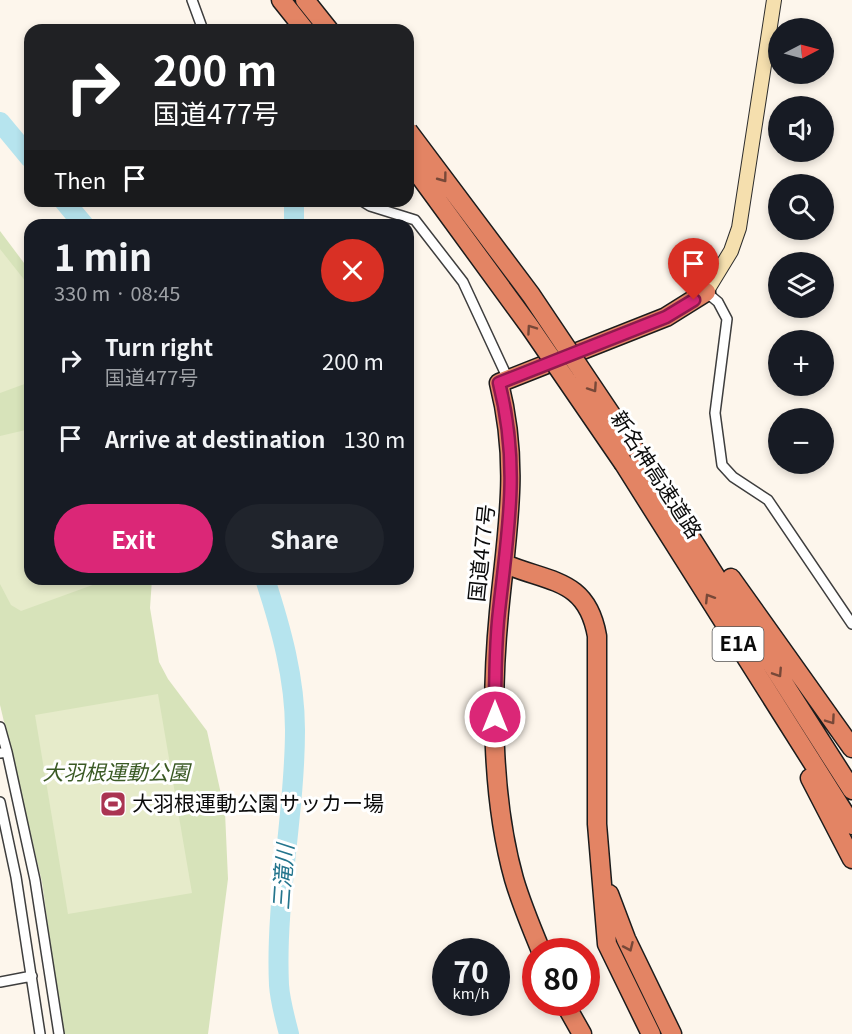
<!DOCTYPE html>
<meta charset="utf-8">
<style>
body{margin:0;font-family:Georgia,"Noto Sans JP",serif;background:#20242c;color:#f1f3f6;height:100vh;display:flex;flex-direction:column;font-size:22px;white-space:nowrap}
*{box-sizing:border-box;margin:0}
p{font-size:20px;color:#9ea1a6}
.icon{flex:none;width:33px;height:33px;fill:none;stroke:currentColor;stroke-width:2;stroke-linecap:round;stroke-linejoin:round}
.map{position:relative;flex:1;overflow:hidden}
.details{position:absolute;left:24px;top:219px;width:390px;height:366px;display:flex;flex-direction:column;background:#171b24;border-radius:18px;box-shadow:0 3px 9px #0003}
.details>*{flex:none}
.banner{position:absolute;left:24px;top:24px;width:390px;height:183px;border-radius:18px;box-shadow:0 3px 9px #0003;background:#202124;color:#fff;overflow:hidden}
.needle{width:39px;rotate:84deg}
.buttons{position:absolute;left:768px;top:18px;display:grid;gap:12px}
.buttons a{display:grid;place-items:center;width:66px;height:66px;border-radius:50%;background:#171b24;box-shadow:0 3px 9px #0003;font-size:30px}
.speed{position:absolute;left:432px;top:938px;display:flex;gap:12px;font-size:30px;font-weight:700;text-align:center}
.speed>*{display:grid;place-content:center;width:78px;height:78px;border-radius:50%;background:#171b24;box-shadow:0 3px 9px #0003;line-height:1}
.speed small{font-size:15px;font-weight:400}
.speed .limit{border:9px solid #d22;background:#fff;color:#111}
.pin{position:absolute;display:grid;place-items:center;width:51px;height:51px;color:#fff;margin:-62px -26px;border-radius:50% 50% 50% 0;rotate:-45deg;box-shadow:0 0 6px #0007}
.pin .icon{rotate:45deg}
.me{position:absolute;width:66px;margin:-33px;rotate:0deg;stroke-linejoin:round;filter:drop-shadow(0 0 4px #0008)}
.turn{display:flex;align-items:center;gap:21px;height:126px;padding:0 30px;font-size:27px}
.turn .icon{width:78px;height:78px;stroke-width:2.5}
.turn b{display:block;font-size:42px;line-height:51px}
.then{display:flex;align-items:center;height:57px;padding:0 30px;background:#0003;gap:12px;font-size:22px}
.round{display:grid;place-items:center;flex:none;width:63px;height:63px;border-radius:32px;background:#20242c}
.head{display:flex;align-items:center;justify-content:space-between;height:102px;padding:0 30px}
h1{font-size:36px;font-weight:700;line-height:45px}
.cta{display:flex;gap:12px;margin-top:auto;padding:12px 30px}
.cta a{flex:1;height:69px;border-radius:36px;background:#db2777;color:#fff;font-size:24px;font-weight:700;line-height:69px;text-align:center}
.cta a+a{background:#20242c;color:#f1f3f6}
ul{padding:0;list-style:none}
li{display:flex;align-items:center;gap:18px;height:78px;padding:0 30px}
li div{flex:1}
li b{display:block;font-size:22px}
li em{font-style:normal}
.map>svg:first-child{display:block}
.green{fill:#d7e3ba}
.pitch{fill:#e6ebca}
.lines{fill:none;stroke-linecap:round;stroke-linejoin:round}
.river{stroke:#b6e4ee;stroke-width:20}
.street-casing{stroke:#3e3e3e;stroke-width:12}
.secondary-casing{stroke:#2d2d2d;stroke-width:16}
.highway-casing{stroke:#1c1c1c;stroke-width:21}
.street{stroke:#fff;stroke-width:9}
.secondary{stroke:#f5dfae;stroke-width:14}
.highway{stroke:#e38464;stroke-width:18}
.highway-bridge-casing{stroke:#1c1c1c;stroke-width:21;stroke-linecap:butt}
.highway-bridge{stroke:#e38464;stroke-width:18}
.oneway{stroke:#774838}
.route-casing{stroke:#8e194d;stroke-width:15}
.route{stroke:#db2777;stroke-width:10}
.labels{text-anchor:middle;stroke-width:6;stroke-linejoin:round;paint-order:stroke}
.shield{fill:#fff;stroke:#545454;stroke-width:1.5}
.shield-label{font-size:20px;font-weight:bold;fill:#0b0b0b}
.street-label{font-size:21px;fill:#0b0b0b;stroke:#fff}
.park-label{font-size:21px;font-style:italic;fill:#3a5a24;stroke:#fff}
.poi-label{font-size:21px;fill:#0b0b0b;stroke:#fff;text-anchor:start}
.water-label{font-size:22px;font-style:italic;fill:#24758d;stroke:#fff}
</style>
<div class="map">
<svg width="852" height="1034" viewBox="0 0 852 1034">
<rect width="100%" height="100%" fill="#fdf6ec"/>
<!-- green -->
<path class="green" d="M 0,231 L 30,271 L 30,579 L 152,579 L 150,608 L 159,662 L 168,679 L 207,731 L 225,812 L 228,879 L 208,1034 L 63,1034 L 42,882 L 0,705 Z"/>
<!-- pitch -->
<path class="pitch" d="M 0,249 L 30,287 L 30,382 L 0,393 Z
M 30,429 L 30,579 L 109,579 L 21,611 L 11,605 L 0,584 L 0,436 Z
M 158,694 L 192,893 L 68,914 L 35,715 Z"/>
<g class="lines">
<!-- river -->
<path class="river" d="M 0,122 L 30,158
M 64,201 L 84,225
M 294,225 L 294,201
M 265,579 C 281,628 295,678 295,730 C 295,815 275,900 279,985 C 280,1001 285,1018 289,1034"/>
<defs>
<path id="street" d="M 192,0 L 203,30
M 362,201 L 370,206 L 415,220 L 463,282 L 508,379
M 706,292 L 718,302 L 727,319 L 715,413 L 722,465 L 733,477 L 768,500 L 852,624
M 0,727 L 7,752
M 0,753 L 7,752 L 35,880 L 59,1034
M 0,802 L 16,877 L 40,1034
M 0,982 L 32,976"/>
<path id="secondary" d="M 706,292 L 731,251 L 739,228 L 774,0"/>
<path id="highway" d="M 281,0 L 305,30
M 305,0 L 329,30
M 633,447 L 852,790
M 624,464 L 852,825
M 505,564 C 551,583 587,579 597,636 L 597,824 L 607,944 L 651,1034
M 731,578 L 852,748
M 810,778 L 852,859
M 609,894 L 626,939 L 672,1034
M 541,951 C 531,927 521,903 514,879 C 491,797 491,696 499,612 C 507,529 520,466 499,383 L 666,317 L 706,292
M 564,1002 L 582,1034"/>
</defs>
<!-- street casing -->
<use href="#street" class="street-casing"/>
<!-- secondary casing -->
<use href="#secondary" class="secondary-casing"/>
<!-- highway casing -->
<use href="#highway" class="highway-casing"/>
<!-- street -->
<use href="#street" class="street"/>
<!-- secondary -->
<use href="#secondary" class="secondary"/>
<!-- highway -->
<use href="#highway" class="highway"/>
<defs>
<path id="highway-bridge" d="M 408,131 L 531,295 L 633,447
M 408,160 L 530,327 L 624,464"/>
</defs>
<!-- highway-bridge casing -->
<use href="#highway-bridge" class="highway-bridge-casing"/>
<!-- highway-bridge -->
<use href="#highway-bridge" class="highway-bridge"/>
</g>
<!-- one-way arrows -->
<defs><path id="oneway-chevron" d="M-2-3.5L2.5 0L-2 3.5" fill="none" stroke-width="1.6" stroke-linecap="round" stroke-linejoin="round" transform="scale(1.5)"/></defs>
<g class="oneway">
<use href="#oneway-chevron" transform="translate(443 178) rotate(53)"/>
<use href="#oneway-chevron" transform="translate(531 329) rotate(-125)"/>
<use href="#oneway-chevron" transform="translate(593 388) rotate(56)"/>
<use href="#oneway-chevron" transform="translate(709 598) rotate(-122)"/>
<use href="#oneway-chevron" transform="translate(778 673) rotate(57)"/>
<use href="#oneway-chevron" transform="translate(831 720) rotate(55)"/>
<use href="#oneway-chevron" transform="translate(629 947) rotate(66)"/>
</g>
<g class="lines">
<defs>
<path id="route" d="M 495,717 C 495,682 495,646 499,611 C 508,529 520,465 499,383 L 666,317 L 694,300"/>
</defs>
<!-- route casing -->
<use href="#route" class="route-casing"/>
<!-- route -->
<use href="#route" class="route"/>
</g>
<!-- icons -->
<defs>
<symbol id="stadium-square" viewBox="-11 -11 22 22"><rect x="-9" y="-9" width="18" height="18" rx="4" fill="#aa3452" stroke="#fff"/><path d="M0-5a6.5 5 0 1 0 0 10a6.5 5 0 1 0 0-10ZM-3.5-1.8h7v3.6h-7Z" fill="#fff"/></symbol>
</defs>
<g fill-rule="evenodd">
<use href="#stadium-square" x="98" y="789" width="30" height="30"/>
</g>
<g class="labels">
<!-- shield labels -->
<rect class="shield" x="712.5" y="627" width="51" height="34" rx="4.5"/>
<g class="shield-label">
<text x="738" y="651">E1A</text>
</g>
<!-- street labels -->
<g class="street-label">
<text transform="translate(656 475) rotate(57)" y="7">新名神高速道路</text>
<text transform="translate(482 553) rotate(-84)" y="7">国道477号</text>
</g>
<!-- park labels -->
<g class="park-label">
<text x="116" y="780">大羽根運動公園</text>
</g>
<!-- poi labels -->
<g class="poi-label">
<text x="132" y="811">大羽根運動公園サッカー場</text>
</g>
<!-- water labels -->
<g class="water-label">
<text transform="translate(283 877) rotate(-86)" y="8">三滝川</text>
</g>
</g>
</svg>
<div class="buttons">
<a><svg class="needle" viewBox="-14 -14 28 28"><path d="M0-13l5 13h-10z" fill="#e53935"/><path d="M0 13l5-13h-10z" fill="#9ea1a6"/></svg></a>
<a><svg class="icon" aria-label="sound" viewBox="0 0 24 24"><path d="M4 9h4l5-4v14l-5-4H4zM17 9q2 3 0 6"/></svg></a>
<a><svg class="icon" aria-label="search" viewBox="0 0 24 24"><circle cx="10" cy="10" r="6"/><path d="M15 15l6 6"/></svg></a>
<a><svg class="icon" aria-label="layers" viewBox="0 0 24 24"><path d="M12 4l9 5-9 5-9-5zM3 14l9 5 9-5"/></svg></a>
<a>+</a>
<a>−</a>
</div>
<div class="speed"><div>70<small>km/h</small></div><div class="limit">80</div></div>
<div class="pin" style="left:694px;top:300px;background:#d93025"><svg class="icon" aria-label="arrive" viewBox="0 0 24 24"><path d="M6 21V4h12l-3 4 3 4H6"/></svg></div>
<svg class="me" style="left:495px;top:717px" viewBox="-20 -20 40 40"><circle r="17" fill="#db2777" stroke="#fff" stroke-width="3"/><path d="M0-11L8 9 0 5-8 9z" fill="#fff"/></svg>
<div class="banner">
<div class="turn"><svg class="icon" aria-label="right" viewBox="0 0 24 24"><path d="M7 20v-9h11M14 6l5 5-5 5"/></svg><div><b>200 m</b>国道477号</div></div>
<div class="then">Then<svg class="icon" aria-label="arrive" viewBox="0 0 24 24"><path d="M6 21V4h12l-3 4 3 4H6"/></svg></div>
</div>
<section class="details">
<div class="head"><div><h1>1 min</h1><p>330 m · 08:45</p></div><a class="round" style="background:#d93025;color:#fff"><svg class="icon" aria-label="close" viewBox="0 0 24 24"><path d="M6 6l12 12M18 6L6 18"/></svg></a></div>
<ul>
<li><svg class="icon" aria-label="right" viewBox="0 0 24 24"><path d="M7 20v-9h11M14 6l5 5-5 5"/></svg><div><b>Turn right</b><p>国道477号</p></div><em>200 m</em></li>
<li><svg class="icon" aria-label="arrive" viewBox="0 0 24 24"><path d="M6 21V4h12l-3 4 3 4H6"/></svg><div><b>Arrive at destination</b></div><em>130 m</em></li>
</ul>
<div class="cta"><a>Exit</a><a>Share</a></div>
</section>
</div>
